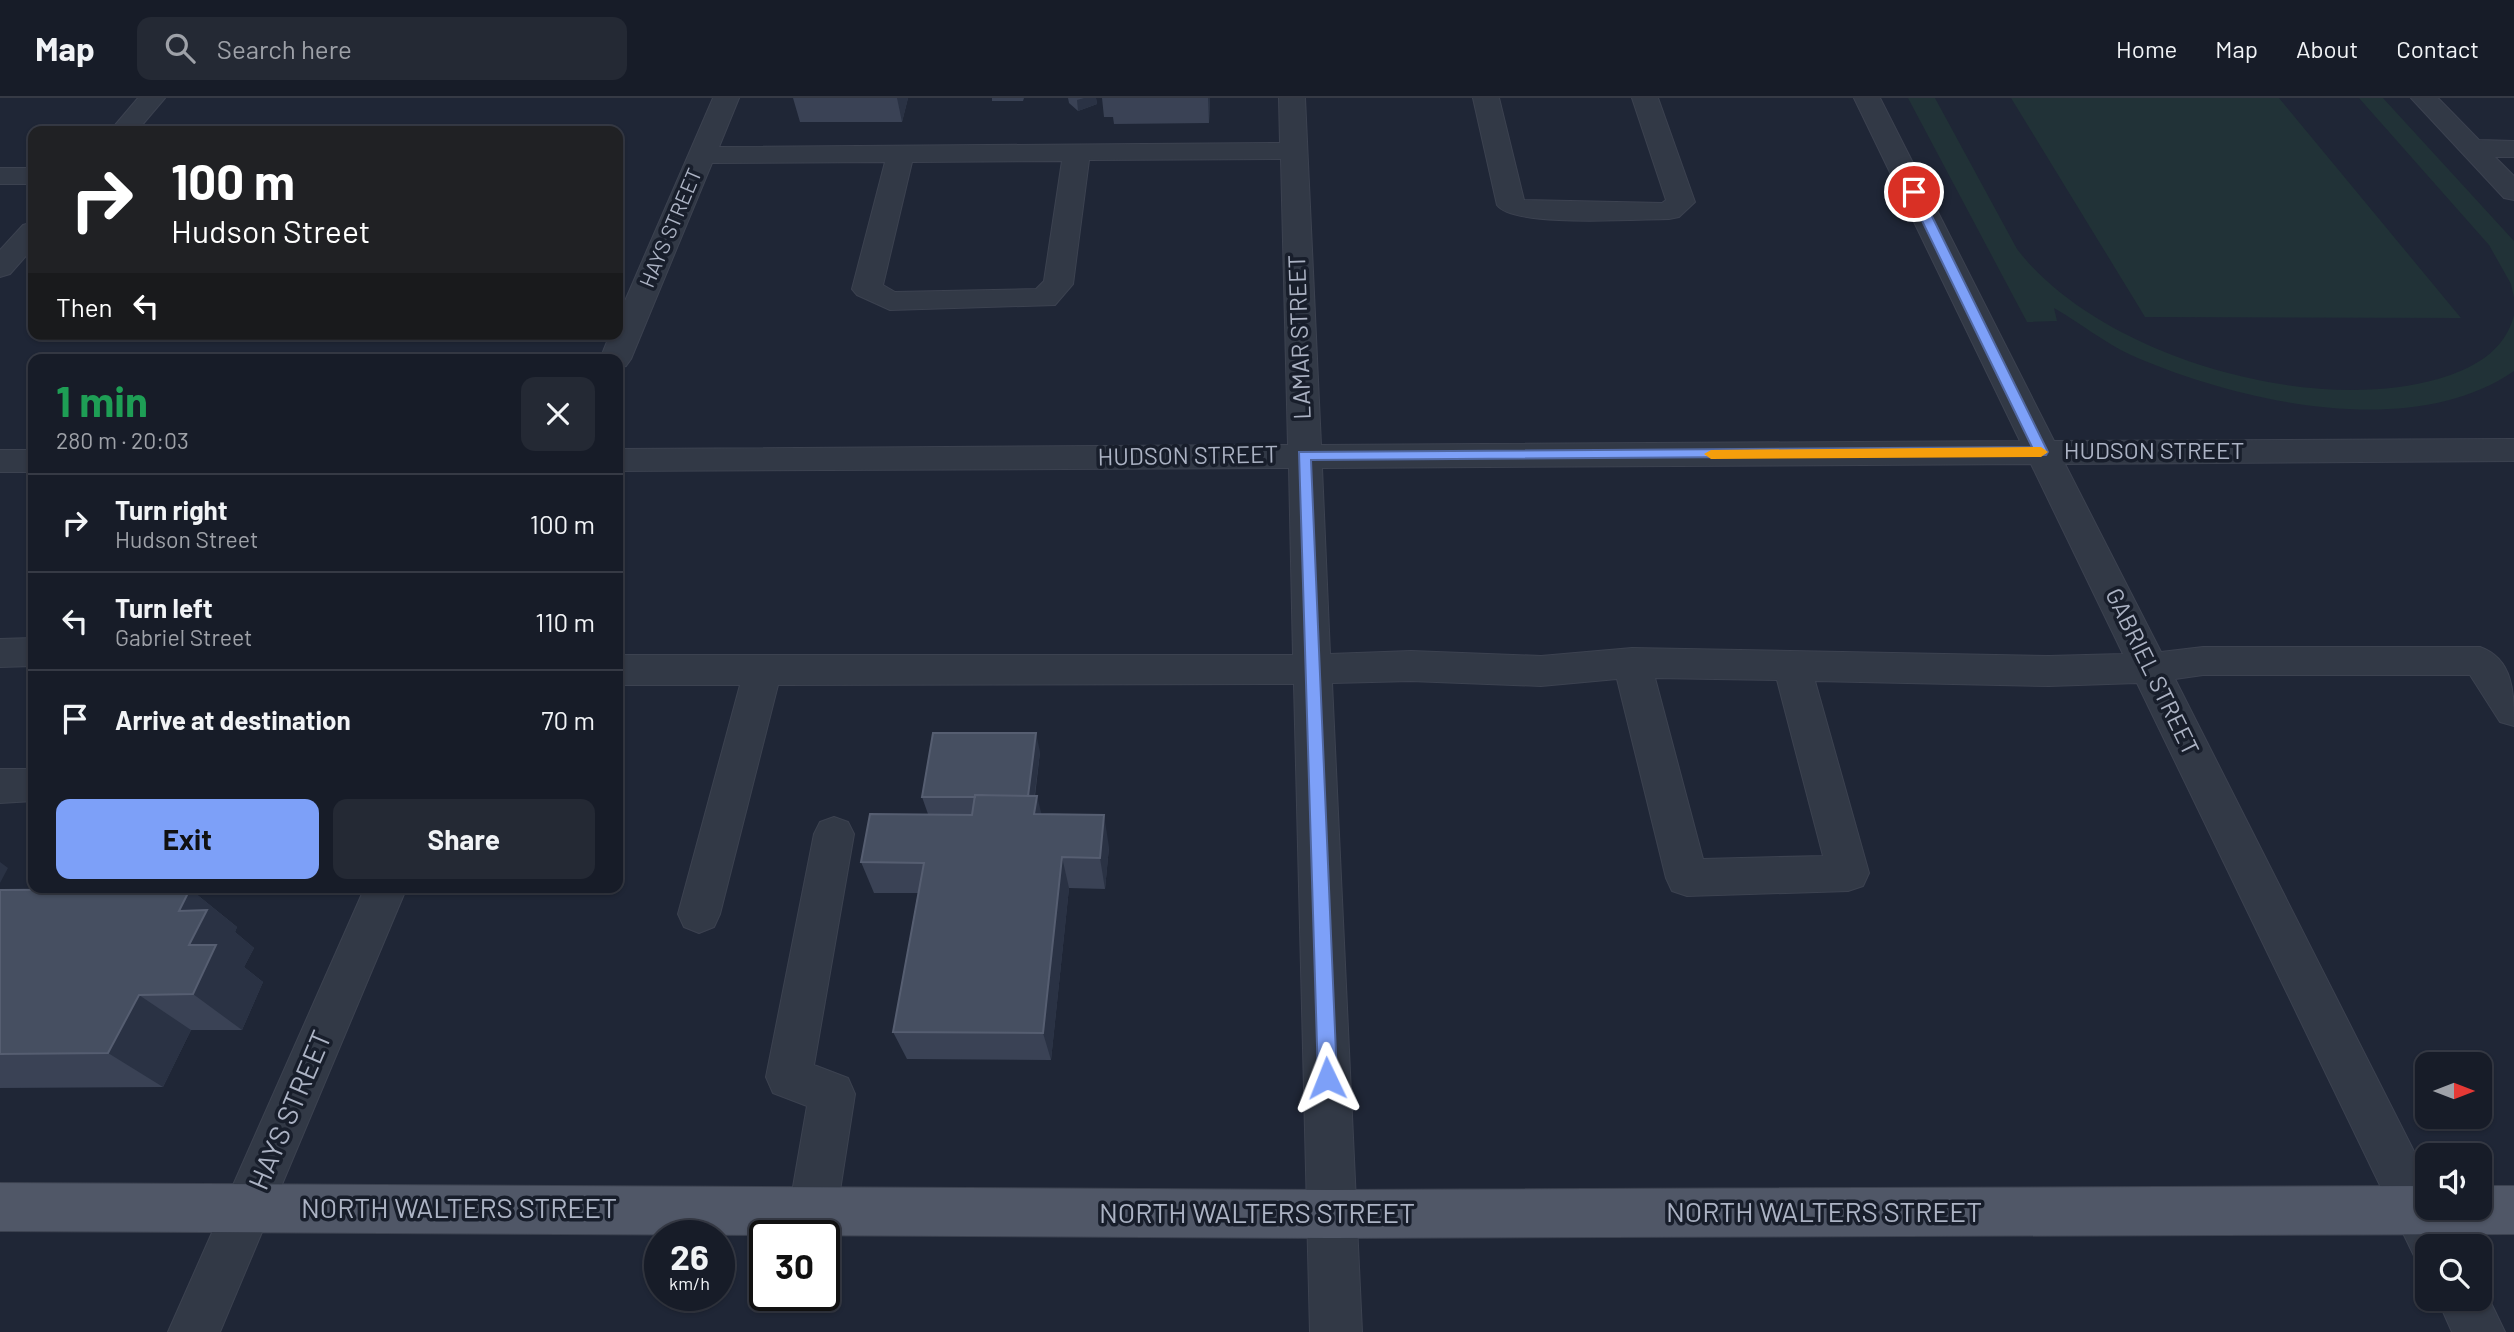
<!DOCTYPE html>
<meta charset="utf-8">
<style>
body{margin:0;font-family:Barlow,sans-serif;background:#242934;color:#f1f3f6;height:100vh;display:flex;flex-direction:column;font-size:26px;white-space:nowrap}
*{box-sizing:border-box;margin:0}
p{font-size:23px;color:#9ea1a8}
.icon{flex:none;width:38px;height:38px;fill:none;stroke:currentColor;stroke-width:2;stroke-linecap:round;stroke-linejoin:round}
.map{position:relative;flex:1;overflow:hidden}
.details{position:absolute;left:28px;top:256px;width:595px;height:539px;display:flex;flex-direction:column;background:#171c28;border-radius:14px;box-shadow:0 2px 5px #0004,0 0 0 2px #363a45}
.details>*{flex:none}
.banner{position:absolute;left:28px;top:28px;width:595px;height:214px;border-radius:14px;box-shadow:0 2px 5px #0004,0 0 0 2px #363a45;background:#202124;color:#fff;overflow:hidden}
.needle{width:46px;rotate:90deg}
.fabs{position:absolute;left:2415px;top:954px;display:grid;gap:14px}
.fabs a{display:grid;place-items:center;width:77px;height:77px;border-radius:14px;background:#171c28;box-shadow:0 2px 5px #0004,0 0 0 2px #363a45;font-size:35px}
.speed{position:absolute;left:644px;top:1122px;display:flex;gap:14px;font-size:35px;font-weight:700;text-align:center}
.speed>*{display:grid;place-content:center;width:91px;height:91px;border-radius:50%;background:#171c28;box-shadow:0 2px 5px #0004,0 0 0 2px #363a45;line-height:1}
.speed small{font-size:18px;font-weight:400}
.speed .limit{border:4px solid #111;border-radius:10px;background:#fff;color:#111}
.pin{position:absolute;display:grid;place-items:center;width:60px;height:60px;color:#fff;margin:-30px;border:4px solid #fff;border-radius:50%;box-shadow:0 2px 7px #0007}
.me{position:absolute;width:77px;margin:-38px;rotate:358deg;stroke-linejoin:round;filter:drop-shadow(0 0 5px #0008)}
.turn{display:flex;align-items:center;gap:24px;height:147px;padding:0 28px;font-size:32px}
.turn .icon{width:91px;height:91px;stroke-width:2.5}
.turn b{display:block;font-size:49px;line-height:60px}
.then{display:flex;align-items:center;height:66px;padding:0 28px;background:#0003;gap:14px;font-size:26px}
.round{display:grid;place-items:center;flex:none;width:74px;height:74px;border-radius:14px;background:#242934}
.summary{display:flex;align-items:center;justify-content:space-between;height:119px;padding:0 28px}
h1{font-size:42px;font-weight:700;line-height:52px;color:#1e9e55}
.action{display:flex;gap:14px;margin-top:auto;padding:14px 28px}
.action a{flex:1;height:80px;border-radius:14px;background:#7da0f8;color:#111;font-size:28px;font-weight:700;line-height:80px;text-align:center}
.action a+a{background:#242934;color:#f1f3f6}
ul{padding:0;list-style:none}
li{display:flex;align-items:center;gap:21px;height:98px;padding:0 28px;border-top:2px solid #363a45}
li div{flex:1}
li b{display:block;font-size:26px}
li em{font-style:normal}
header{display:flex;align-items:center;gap:42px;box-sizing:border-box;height:98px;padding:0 35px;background:#171c28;border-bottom:2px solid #363a45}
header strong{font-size:33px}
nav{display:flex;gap:38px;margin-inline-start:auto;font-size:24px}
.search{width:490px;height:63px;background:#242934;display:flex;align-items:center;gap:18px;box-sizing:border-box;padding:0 24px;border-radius:14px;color:#9ea1a8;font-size:26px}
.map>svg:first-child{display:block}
.green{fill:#213237}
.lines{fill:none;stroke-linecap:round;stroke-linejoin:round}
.minor-casing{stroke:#3c4250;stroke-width:2}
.major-casing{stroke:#3c4250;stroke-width:2}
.minor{fill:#323946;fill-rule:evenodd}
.major{fill:#505767;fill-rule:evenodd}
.wall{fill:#3a4255}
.shaded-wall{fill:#2a3244}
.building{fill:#464f61;stroke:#565e71;stroke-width:2}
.route{fill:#7da0f8;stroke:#5168a1;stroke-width:2}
.slow{fill:#f59e0b}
.labels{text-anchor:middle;stroke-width:7;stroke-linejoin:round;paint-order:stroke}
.far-street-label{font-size:21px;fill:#acb3c4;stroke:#181e2b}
.street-label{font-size:24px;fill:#acb3c4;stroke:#181e2b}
.near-street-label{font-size:28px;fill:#acb3c4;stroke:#181e2b}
</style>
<header>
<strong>Map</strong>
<div class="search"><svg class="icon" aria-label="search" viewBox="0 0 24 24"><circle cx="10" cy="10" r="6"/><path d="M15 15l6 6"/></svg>Search here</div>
<nav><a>Home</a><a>Map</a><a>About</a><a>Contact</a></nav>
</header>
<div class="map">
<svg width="2514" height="1234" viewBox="0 0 2514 1234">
<rect width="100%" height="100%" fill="#1f2636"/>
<!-- green -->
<path class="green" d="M 1908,0 L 1935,0 L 2017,151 C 2099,258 2310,318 2438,281 C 2472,271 2505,254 2514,217 L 2514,273 C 2411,344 2238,304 2131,257 C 2105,245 2080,225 2054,210 L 2057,223 L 2027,224 Z
M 2011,0 L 2279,0 L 2461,220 L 2145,219 Z
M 2359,0 L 2383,0 L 2514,143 L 2514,200 L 2511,186 L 2489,147 Z"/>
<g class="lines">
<defs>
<path id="minor" d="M 138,0 L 165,0 L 137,33 L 110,33 Z
M 713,0 L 739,0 L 719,49 L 1280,45 L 1279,0 L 1305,0 L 1321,347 L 2020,343 L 1854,0 L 1880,0 L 2054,343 L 2514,341 L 2514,363 L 2065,366 L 2161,554 L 2203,549 L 2480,549 C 2514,561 2514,596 2514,628 L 2500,624 L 2470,577 L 2203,577 L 2175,581 L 2427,1079 L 2427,1110 L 2443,1110 L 2461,1148 L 2427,1148 L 2427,1169 L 2418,1166 L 2137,585 L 2049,588 L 1815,583 L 1869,775 L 1863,788 L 1848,793 L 1687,798 L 1672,793 L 1666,780 L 1617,581 L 1541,588 L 1411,583 L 1332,585 L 1362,1234 L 1310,1234 L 1294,586 L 778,587 L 720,816 L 714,829 L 699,835 L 684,829 L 678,816 L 740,587 L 618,587 L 618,557 L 1293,557 L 1289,370 L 618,373 L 618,351 L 1288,347 L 1281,61 L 1089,62 L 1073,186 L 1055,207 L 890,212 L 857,197 L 852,191 L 885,64 L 712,65 L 631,261 L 626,268 L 618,270 L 618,261 L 600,261 L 610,236 L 618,236 L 618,219 ZM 1062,63 L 1044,183 L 1036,191 L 895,194 L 883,187 L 912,64 ZM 2031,366 L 2123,556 L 2049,558 L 1632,550 L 1541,558 L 1411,553 L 1330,556 L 1322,370 ZM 1655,580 L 1777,582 L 1823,758 L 1703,761 Z
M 1473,0 L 1499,0 L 1524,102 L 1662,105 L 1666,102 L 1632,0 L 1658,0 L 1695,104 L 1679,119 L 1669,121 C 1638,121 1513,130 1497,107 Z
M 2411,0 L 2438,0 L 2479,42 L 2514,43 L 2514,59 L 2495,59 L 2514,78 L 2514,102 L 2504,100 Z
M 0,70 L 33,70 L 33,86 L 0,86 Z
M 33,124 L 33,150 L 10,176 L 0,179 L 0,152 L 23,127 Z
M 0,352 L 33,352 L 33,374 L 0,374 Z
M 33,540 L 33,568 L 0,569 L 0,541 Z
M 0,671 L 33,671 L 33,703 L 0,705 Z
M 834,719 L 848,724 L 854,736 L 814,967 L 848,980 L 855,996 L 837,1112 L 830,1129 L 813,1136 L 796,1129 L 789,1112 L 807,1008 L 773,995 L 766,979 L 814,736 L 820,724 Z
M 365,789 L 407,789 L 220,1234 L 168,1234 Z
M 2480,1182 L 2505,1234 L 2452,1234 L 2437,1200 L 2480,1200 Z"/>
<path id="major" d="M 0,1085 L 1332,1092 L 2427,1088 L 2427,1110 L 2480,1110 L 2480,1088 L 2514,1088 L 2514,1136 L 1332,1140 L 0,1133 Z"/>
</defs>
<!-- minor casing -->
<use href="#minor" class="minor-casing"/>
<!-- major casing -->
<use href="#major" class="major-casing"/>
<!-- minor -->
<use href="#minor" class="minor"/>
<!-- major -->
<use href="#major" class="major"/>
</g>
<!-- wall -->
<path class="wall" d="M 793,0 L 908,0 L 902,24 L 800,24 Z
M 992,0 L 1024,0 L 1023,3 L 992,3 Z
M 1068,0 L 1096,0 L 1097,6 L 1078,13 L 1069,5 Z
M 1102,0 L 1210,0 L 1209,25 L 1114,26 L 1113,19 L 1104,19 Z
M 1040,654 L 1035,698 L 1041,716 L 1109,749 L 1105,791 L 1069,790 L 1051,962 L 907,961 L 893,934 L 918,795 L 874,795 L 861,764 L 928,716 L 922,699 Z
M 190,791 L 237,829 L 235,834 L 254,850 L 244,869 L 263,884 L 242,932 L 191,932 L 163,989 L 0,990 L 0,792 Z"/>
<!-- shaded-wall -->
<path class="shaded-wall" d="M 897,0 L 908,0 L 902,24 Z
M 1084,0 L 1096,0 L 1097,6 L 1078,13 L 1077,2 Z
M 1208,0 L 1210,0 L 1209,25 Z
M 1036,635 L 1040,654 L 1032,717 L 1028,699 Z
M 1037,698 L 1045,730 L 1034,716 Z
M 1104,717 L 1109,749 L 1105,791 L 1100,760 Z
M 1062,759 L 1069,790 L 1051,962 L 1043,935 Z
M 0,764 L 8,770 L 0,785 Z
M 190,791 L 237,829 L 235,834 L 254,850 L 244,869 L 263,884 L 242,932 L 193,896 L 179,813 Z
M 139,897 L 191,932 L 163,989 L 108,955 Z"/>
<!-- building -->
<path class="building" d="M 933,635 L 1036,635 L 1028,698 L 975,697 L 975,699 L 922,699 Z
M 975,697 L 1037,698 L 1034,716 L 1104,717 L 1100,760 L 1062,759 L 1043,935 L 893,934 L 924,765 L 861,764 L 870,716 L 972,717 Z
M 190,791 L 179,813 L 207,812 L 189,847 L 216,847 L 193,896 L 139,897 L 108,955 L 0,956 L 0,792 Z"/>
<!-- route -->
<path class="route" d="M 1914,91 L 1920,94 L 2048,354 L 2046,357 L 1311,362 L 1337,980 L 1334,987 L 1327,989 L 1320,987 L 1318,980 L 1299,354 L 2032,349 L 1908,94 Z"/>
<!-- slow -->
<path class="slow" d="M 2041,349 L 2048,354 L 2041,359 L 1711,361 L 1704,356 L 1711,352 Z"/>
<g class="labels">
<!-- far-street labels -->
<g class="far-street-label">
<text transform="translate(671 130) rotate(-67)" y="7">HAYS STREET</text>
</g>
<!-- street labels -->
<g class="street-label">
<text transform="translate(1300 239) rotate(-92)" y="8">LAMAR STREET</text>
<text x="2154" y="361">HUDSON STREET</text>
<text transform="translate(1188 358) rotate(-1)" y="8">HUDSON STREET</text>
<text transform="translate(2152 574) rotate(64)" y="8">GABRIEL STREET</text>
</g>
<!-- near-street labels -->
<g class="near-street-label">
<text transform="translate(290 1012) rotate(-67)" y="10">HAYS STREET</text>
<text x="459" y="1120">NORTH WALTERS STREET</text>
<text x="1824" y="1124">NORTH WALTERS STREET</text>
<text x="1257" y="1125">NORTH WALTERS STREET</text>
</g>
</g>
</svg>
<div class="fabs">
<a><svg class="needle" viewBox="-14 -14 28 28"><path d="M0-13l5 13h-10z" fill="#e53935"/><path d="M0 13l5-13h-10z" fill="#9ea1a8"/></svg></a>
<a><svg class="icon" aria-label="sound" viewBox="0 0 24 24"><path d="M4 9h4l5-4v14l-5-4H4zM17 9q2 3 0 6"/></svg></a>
<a><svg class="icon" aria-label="search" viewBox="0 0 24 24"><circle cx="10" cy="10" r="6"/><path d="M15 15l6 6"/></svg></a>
</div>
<div class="speed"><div>26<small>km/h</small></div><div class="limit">30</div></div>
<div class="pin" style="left:1914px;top:94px;background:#d93025"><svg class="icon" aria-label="arrive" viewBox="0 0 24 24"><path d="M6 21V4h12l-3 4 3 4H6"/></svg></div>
<svg class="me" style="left:1327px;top:980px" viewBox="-20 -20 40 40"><path d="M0-17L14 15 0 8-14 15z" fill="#7da0f8" stroke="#fff" stroke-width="4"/></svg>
<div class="banner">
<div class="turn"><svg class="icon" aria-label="right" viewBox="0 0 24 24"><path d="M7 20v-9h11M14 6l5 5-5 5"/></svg><div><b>100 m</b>Hudson Street</div></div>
<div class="then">Then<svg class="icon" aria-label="left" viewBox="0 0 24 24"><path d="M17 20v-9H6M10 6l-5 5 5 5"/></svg></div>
</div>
<section class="details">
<div class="summary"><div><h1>1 min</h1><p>280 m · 20:03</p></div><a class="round"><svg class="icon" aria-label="close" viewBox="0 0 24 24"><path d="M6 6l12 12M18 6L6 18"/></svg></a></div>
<ul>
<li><svg class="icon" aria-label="right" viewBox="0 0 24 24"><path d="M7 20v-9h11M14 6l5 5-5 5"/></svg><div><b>Turn right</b><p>Hudson Street</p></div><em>100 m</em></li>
<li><svg class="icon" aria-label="left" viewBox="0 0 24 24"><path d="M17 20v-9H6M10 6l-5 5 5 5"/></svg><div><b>Turn left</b><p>Gabriel Street</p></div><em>110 m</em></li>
<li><svg class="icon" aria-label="arrive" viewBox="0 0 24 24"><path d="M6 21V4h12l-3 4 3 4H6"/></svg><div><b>Arrive at destination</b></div><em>70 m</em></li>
</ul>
<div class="action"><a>Exit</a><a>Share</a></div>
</section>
</div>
